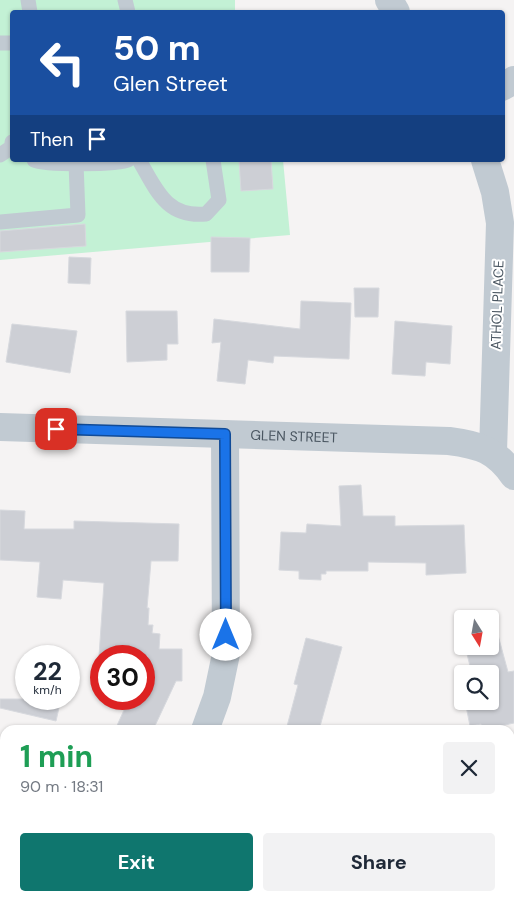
<!DOCTYPE html>
<meta charset="utf-8">
<style>
body{margin:0;font-family:"DM Sans",sans-serif;background:#f2f2f3;color:#1f2937;height:100vh;display:flex;flex-direction:column;font-size:19px;white-space:nowrap}
*{box-sizing:border-box;margin:0}
p{font-size:16px;color:#747a83}
.icon{flex:none;width:28px;height:28px;fill:none;stroke:currentColor;stroke-width:2;stroke-linecap:round;stroke-linejoin:round}
.map{position:relative;flex:1;overflow:hidden}
.panel{position:absolute;left:0px;top:725px;width:515px;height:176px;display:flex;flex-direction:column;background:#fff;border-radius:15px 15px 0 0;box-shadow:0 1px 4px #0004}
.panel>*{flex:none}
.banner{position:absolute;left:10px;top:10px;width:495px;height:152px;border-radius:5px;box-shadow:0 1px 4px #0004;background:#1a4fa0;color:#fff;overflow:hidden}
.needle{width:32px;rotate:169deg}
.fabs{position:absolute;left:454px;top:610px;display:grid;gap:10px}
.fabs a{display:grid;place-items:center;width:45px;height:45px;border-radius:5px;background:#fff;box-shadow:0 1px 4px #0004;font-size:25px}
.speed{position:absolute;left:15px;top:645px;display:flex;gap:10px;font-size:25px;font-weight:700;text-align:center}
.speed>*{display:grid;place-content:center;width:65px;height:65px;border-radius:50%;background:#fff;box-shadow:0 1px 4px #0004;line-height:1}
.speed small{font-size:12px;font-weight:400}
.speed .limit{border:8px solid #d22;background:#fff;color:#111}
.pin{position:absolute;display:grid;place-items:center;width:42px;height:42px;color:#fff;margin:-21px;border-radius:10px;box-shadow:0 2px 8px #0006}
.me{position:absolute;width:55px;margin:-28px;rotate:0deg;stroke-linejoin:round;filter:drop-shadow(0 0 4px #0008)}
.turn{display:flex;align-items:center;gap:18px;height:105px;padding:0 20px;font-size:22px}
.turn .icon{width:65px;height:65px;stroke-width:2.5}
.turn b{display:block;font-size:35px;line-height:42px}
.then{display:flex;align-items:center;height:48px;padding:0 20px;background:#0003;gap:10px;font-size:19px}
.round{display:grid;place-items:center;flex:none;width:52px;height:52px;border-radius:5px;background:#f2f2f3}
.headline{display:flex;align-items:center;justify-content:space-between;height:85px;padding:0 20px}
h1{font-size:30px;font-weight:700;line-height:38px;color:#1e9e55}
.cta{display:flex;gap:10px;margin-top:auto;padding:10px 20px}
.cta a{flex:1;height:58px;border-radius:5px;background:#0f766e;color:#fff;font-size:20px;font-weight:700;line-height:58px;text-align:center}
.cta a+a{background:#f2f2f3;color:#1f2937}
.map>svg:first-child{display:block}
.green{fill:#c3f1d5}
.building{fill:#cdcfd5;stroke:#d7d9de}
.lines{fill:none;stroke-linecap:round;stroke-linejoin:round}
.lane{stroke:#c1cad2;stroke-width:15}
.street{stroke:#c1cad2;stroke-width:28}
.route-casing{stroke:#114b97;stroke-width:12}
.route{stroke:#1a73e8;stroke-width:9}
.labels{text-anchor:middle;stroke-width:4;stroke-linejoin:round;paint-order:stroke}
.street-label{font-size:14px;fill:#4a5661;stroke:#fff}
</style>
<div class="map">
<svg width="514" height="901" viewBox="0 0 514 901">
<rect width="100%" height="100%" fill="#f5f3f3"/>
<!-- green -->
<path class="green" d="M 0,0 L 235,0 L 235,12 L 12,12 L 12,160 L 283,160 L 290,235 L 0,260 Z"/>
<!-- building -->
<path class="building" d="M 239,160 L 271,160 L 273,189 L 241,191 Z
M 85,224 L 86,246 L 0,252 L 0,231 Z
M 211,237 L 250,238 L 249,272 L 211,272 Z
M 69,257 L 91,258 L 90,284 L 68,283 Z
M 354,288 L 379,288 L 378,317 L 355,317 Z
M 301,301 L 351,303 L 349,359 L 274,356 L 273,363 L 248,360 L 245,384 L 217,381 L 221,342 L 212,343 L 214,319 L 300,329 Z
M 126,311 L 177,311 L 178,344 L 167,344 L 167,360 L 127,362 Z
M 395,321 L 452,326 L 450,364 L 426,362 L 425,376 L 392,374 Z
M 12,324 L 77,331 L 70,373 L 6,362 Z
M 361,485 L 363,516 L 395,516 L 395,526 L 464,525 L 466,573 L 426,575 L 426,563 L 368,562 L 368,571 L 326,571 L 326,574 L 321,574 L 321,580 L 299,579 L 299,571 L 279,570 L 281,532 L 306,533 L 307,524 L 341,526 L 339,486 Z
M 0,510 L 25,511 L 24,529 L 74,529 L 74,521 L 179,524 L 178,561 L 151,561 L 147,608 L 149,608 L 148,625 L 153,625 L 152,633 L 160,634 L 159,649 L 182,649 L 182,681 L 176,681 L 153,730 L 115,730 L 129,699 L 144,699 L 144,666 L 148,656 L 99,656 L 104,583 L 63,580 L 61,599 L 37,597 L 40,562 L 0,560 Z
M 492,613 L 508,672 L 514,671 L 514,723 L 482,730 L 481,724 L 470,726 L 465,701 L 490,701 L 490,674 L 472,674 L 465,646 L 490,646 L 490,619 L 471,619 Z
M 306,638 L 342,647 L 319,730 L 286,730 L 298,685 L 294,684 Z
M 0,699 L 61,699 L 56,721 L 0,708 Z"/>
<g class="lines">
<!-- lane -->
<path class="lane" d="M 28,0 L 30,12
M 125,0 L 128,12
M 0,43 L 12,43
M 0,155 L 12,147 L 12,142
M 34,160 C 44,165 119,165 128,160
M 139,160 C 156,189 166,218 206,214 L 219,200 L 213,160
M 0,222 L 78,215 L 76,163"/>
<!-- street -->
<g class="street">
<path d="M 389,0 L 396,12"/>
<path d="M 502,87 L 514,80"/>
<path d="M 485,160 L 495,192 L 500,223 L 493,452"/>
<path id="s1" d="M 0,427 L 449,441 C 480,445 496,450 514,476"/>
<path d="M 205,730 L 217,697 L 226,654 L 225,434"/>
<path d="M 254,896 L 261,901"/>
</g>
</g>
<g class="lines">
<defs>
<path id="route" d="M 56,429 L 225,434 L 226,635"/>
</defs>
<!-- route casing -->
<use href="#route" class="route-casing"/>
<!-- route -->
<use href="#route" class="route"/>
</g>
<g class="labels">
<!-- street labels -->
<g class="street-label">
<text transform="translate(497 305) rotate(-88)" y="5">ATHOL PLACE</text>
<text dy="5" stroke="none"><textPath href="#s1" startOffset="294">GLEN STREET</textPath></text>
</g>
</g>
</svg>
<div class="fabs">
<a><svg class="needle" viewBox="-14 -14 28 28"><path d="M0-13l5 13h-10z" fill="#e53935"/><path d="M0 13l5-13h-10z" fill="#747a83"/></svg></a>
<a><svg class="icon" aria-label="search" viewBox="0 0 24 24"><circle cx="10" cy="10" r="6"/><path d="M15 15l6 6"/></svg></a>
</div>
<div class="speed"><div>22<small>km/h</small></div><div class="limit">30</div></div>
<div class="pin" style="left:56px;top:429px;background:#d93025"><svg class="icon" aria-label="arrive" viewBox="0 0 24 24"><path d="M6 21V4h12l-3 4 3 4H6"/></svg></div>
<svg class="me" style="left:226px;top:635px" viewBox="-20 -20 40 40"><circle r="19" fill="#fff"/><path d="M0-13L10 11 0 6-10 11z" fill="#1a73e8"/></svg>
<div class="banner">
<div class="turn"><svg class="icon" aria-label="left" viewBox="0 0 24 24"><path d="M17 20v-9H6M10 6l-5 5 5 5"/></svg><div><b>50 m</b>Glen Street</div></div>
<div class="then">Then<svg class="icon" aria-label="arrive" viewBox="0 0 24 24"><path d="M6 21V4h12l-3 4 3 4H6"/></svg></div>
</div>
<section class="panel">
<div class="headline"><div><h1>1 min</h1><p>90 m · 18:31</p></div><a class="round"><svg class="icon" aria-label="close" viewBox="0 0 24 24"><path d="M6 6l12 12M18 6L6 18"/></svg></a></div>
<div class="cta"><a>Exit</a><a>Share</a></div>
</section>
</div>
